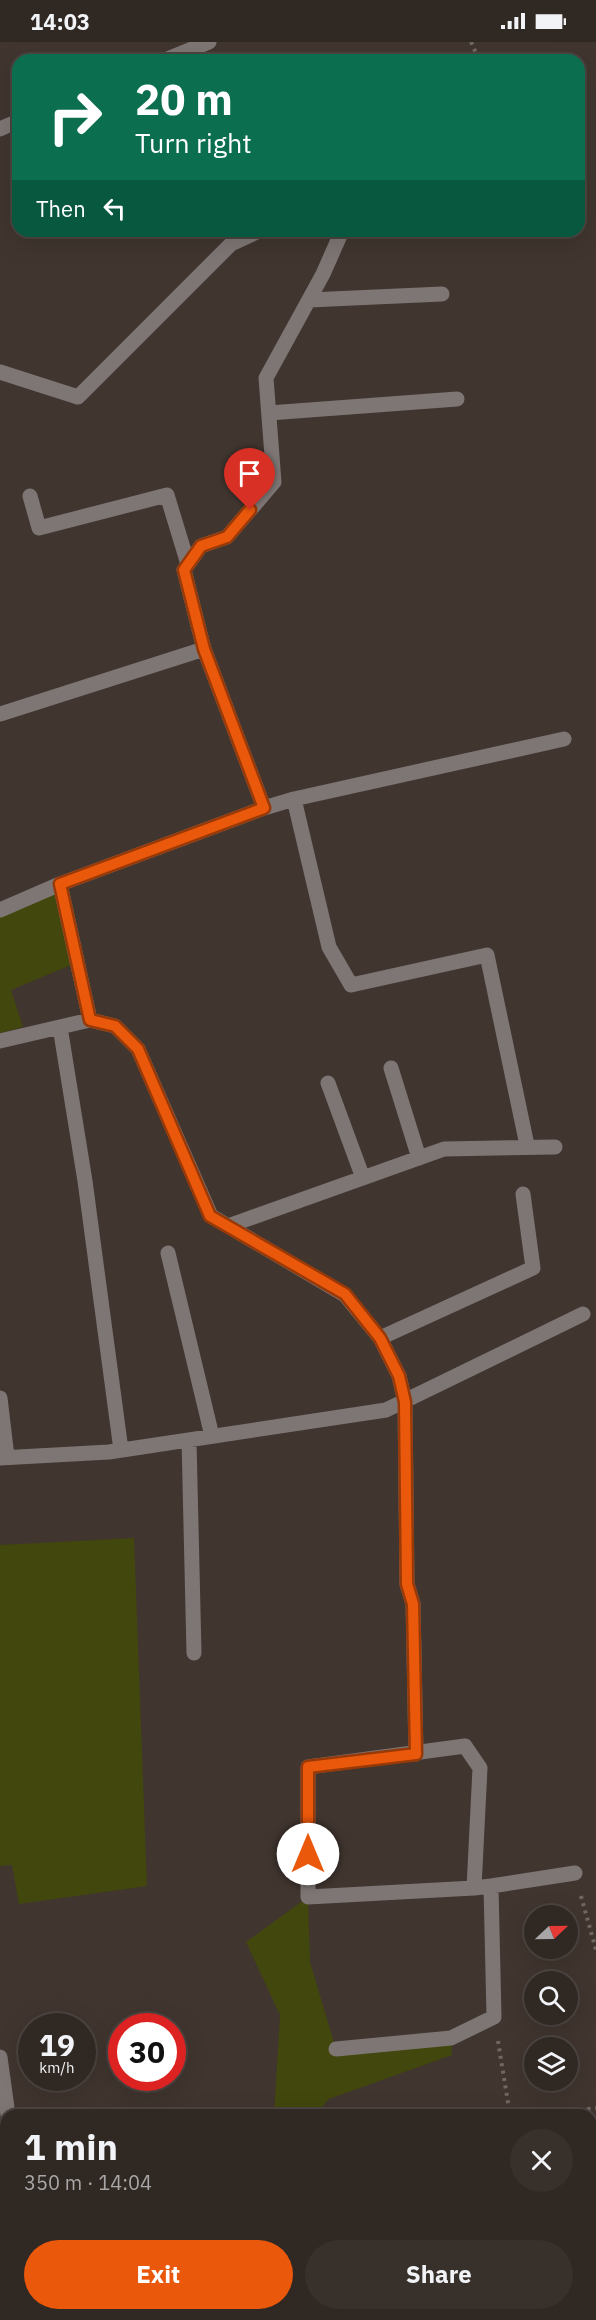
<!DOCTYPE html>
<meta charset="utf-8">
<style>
body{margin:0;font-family:"IBM Plex Sans",sans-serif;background:#38302b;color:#f1f3f6;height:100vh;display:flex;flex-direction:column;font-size:22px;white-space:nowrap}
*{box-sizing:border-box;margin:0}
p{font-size:20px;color:#a8a6a6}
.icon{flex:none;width:33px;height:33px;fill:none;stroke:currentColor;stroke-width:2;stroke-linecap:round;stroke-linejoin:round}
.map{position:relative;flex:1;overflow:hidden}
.side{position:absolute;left:0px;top:2067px;width:597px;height:212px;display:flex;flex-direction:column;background:#302823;border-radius:18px 18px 0 0;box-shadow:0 6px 24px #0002,0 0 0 2px #4b4441}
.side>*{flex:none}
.guide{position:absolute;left:12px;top:12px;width:573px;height:183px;border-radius:18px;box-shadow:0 6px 24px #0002,0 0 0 2px #4b4441;background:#0b6e4f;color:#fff;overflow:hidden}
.needle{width:39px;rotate:68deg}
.tools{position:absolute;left:524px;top:1863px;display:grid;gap:12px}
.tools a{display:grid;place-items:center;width:54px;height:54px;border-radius:50%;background:#302823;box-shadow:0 6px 24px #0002,0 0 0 2px #4b4441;font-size:30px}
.speed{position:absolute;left:18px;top:1971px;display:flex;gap:12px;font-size:30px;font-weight:700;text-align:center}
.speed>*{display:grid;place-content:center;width:78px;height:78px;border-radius:50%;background:#302823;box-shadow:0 6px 24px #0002,0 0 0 2px #4b4441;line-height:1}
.speed small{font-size:15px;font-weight:400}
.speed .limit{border:9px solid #d22;background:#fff;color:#111}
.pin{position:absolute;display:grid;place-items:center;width:51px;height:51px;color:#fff;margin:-62px -26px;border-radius:50% 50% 50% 0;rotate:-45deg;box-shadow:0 0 6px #0007}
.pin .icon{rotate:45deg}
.me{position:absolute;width:66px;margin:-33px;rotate:0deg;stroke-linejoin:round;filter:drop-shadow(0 0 4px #0008)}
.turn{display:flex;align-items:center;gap:21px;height:126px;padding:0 24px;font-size:27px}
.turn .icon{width:78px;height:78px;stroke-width:2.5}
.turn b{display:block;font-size:42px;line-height:51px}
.then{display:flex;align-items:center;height:57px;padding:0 24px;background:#0003;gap:12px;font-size:22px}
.round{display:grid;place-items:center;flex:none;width:63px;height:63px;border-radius:32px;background:#38302b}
.head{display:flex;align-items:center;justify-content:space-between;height:102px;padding:0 24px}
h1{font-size:36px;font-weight:700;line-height:45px}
.button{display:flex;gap:12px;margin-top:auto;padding:12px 24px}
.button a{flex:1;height:69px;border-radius:36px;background:#ea580c;color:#fff;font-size:24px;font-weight:700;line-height:69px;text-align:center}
.button a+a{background:#38302b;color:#f1f3f6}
.status{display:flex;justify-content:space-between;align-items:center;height:42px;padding:0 30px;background:#302823;direction:ltr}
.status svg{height:16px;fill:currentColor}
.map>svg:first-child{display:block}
.green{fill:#42470e}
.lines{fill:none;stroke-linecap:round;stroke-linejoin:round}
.path{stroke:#716862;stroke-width:4;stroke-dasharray:3 4.5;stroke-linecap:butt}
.minor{stroke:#7d7675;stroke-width:15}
.route-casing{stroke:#983908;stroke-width:15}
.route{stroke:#ea580c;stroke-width:10}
</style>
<div class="status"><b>14:03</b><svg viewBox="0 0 49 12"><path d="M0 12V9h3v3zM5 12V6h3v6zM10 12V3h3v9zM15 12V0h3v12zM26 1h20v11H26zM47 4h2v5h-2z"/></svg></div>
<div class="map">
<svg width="596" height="2278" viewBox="0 0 596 2278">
<rect width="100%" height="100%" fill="#40352f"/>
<!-- green -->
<path class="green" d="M 56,850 L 71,923 L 11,948 L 23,985 L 0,991 L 0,875 Z
M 134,1496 L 147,1844 L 19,1862 L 12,1823 L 0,1824 L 0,1503 Z
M 308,1855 L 310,1920 L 336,2007 L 451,1996 L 452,2013 L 329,2057 L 315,2073 L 274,2073 L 280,1973 L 246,1900 Z"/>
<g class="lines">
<!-- path -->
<path class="path" d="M 471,0 L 479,18
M 581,1854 L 596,1908
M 498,1999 L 510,2073
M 583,2073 L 588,2067 L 596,2066"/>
<!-- minor -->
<path class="minor" d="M 165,18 L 209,0
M 0,87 L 18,79
M 309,258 L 442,252
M 0,330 L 78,355 L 231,202 L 259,189
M 269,371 L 457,357
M 30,454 L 39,486 L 167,453 L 188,522
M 0,672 L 204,607
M 294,757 L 329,905 L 351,943 L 487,913 L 527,1103
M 264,766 L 204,607 L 184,528 L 201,504 L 227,495 L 274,440 L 266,336 L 323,232 L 342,189
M 60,842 L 90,978
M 0,868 L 60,842 L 264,766 L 294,757 L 564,697
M 60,985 L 85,1139 L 121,1408
M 0,999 L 90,978 L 115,984 L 138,1007 L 211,1174 L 345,1253 L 380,1296 L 399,1334 L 405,1360 L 407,1542 L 413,1562 L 416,1712
M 391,1026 L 419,1116
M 328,1041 L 363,1136
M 228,1184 L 444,1107 L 555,1105
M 168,1211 L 212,1394
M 380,1296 L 533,1226 L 523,1152
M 0,1356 L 7,1415
M 189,1398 L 194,1611
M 0,1416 L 109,1410 L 386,1368 L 583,1272
M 491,1844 L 575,1831
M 336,2007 L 451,1996 L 494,1975 L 491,1844 L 474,1846 L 308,1855 L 308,1725 L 465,1704 L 480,1726 L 474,1846
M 0,2015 L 8,2073
M 0,2270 L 6,2235
M 552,2272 L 553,2278
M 169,2278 L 179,2272"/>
</g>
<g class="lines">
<defs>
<path id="route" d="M 250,468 L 227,495 L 201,504 L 184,528 L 204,607 L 264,766 L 60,842 L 90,978 L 115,984 L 138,1007 L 210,1174 L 345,1252 L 380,1296 L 399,1334 L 405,1360 L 407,1542 L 413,1562 L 416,1712 L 308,1725 L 308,1812"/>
</defs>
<!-- route casing -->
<use href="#route" class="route-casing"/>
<!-- route -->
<use href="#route" class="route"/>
</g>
</svg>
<div class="tools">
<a><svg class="needle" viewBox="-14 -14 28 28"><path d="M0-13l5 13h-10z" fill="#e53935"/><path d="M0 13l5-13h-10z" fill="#a8a6a6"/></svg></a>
<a><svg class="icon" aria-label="search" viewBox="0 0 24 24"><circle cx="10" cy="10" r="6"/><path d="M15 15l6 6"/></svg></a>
<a><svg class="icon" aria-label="layers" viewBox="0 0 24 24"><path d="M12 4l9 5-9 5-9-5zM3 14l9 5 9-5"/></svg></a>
</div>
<div class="speed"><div>19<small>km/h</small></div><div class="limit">30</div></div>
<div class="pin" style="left:250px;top:468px;background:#d93025"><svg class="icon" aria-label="arrive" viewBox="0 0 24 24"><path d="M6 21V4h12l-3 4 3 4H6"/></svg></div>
<svg class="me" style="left:308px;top:1812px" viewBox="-20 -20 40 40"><circle r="19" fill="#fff"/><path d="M0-13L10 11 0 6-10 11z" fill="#ea580c"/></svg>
<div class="guide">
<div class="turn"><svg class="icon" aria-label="right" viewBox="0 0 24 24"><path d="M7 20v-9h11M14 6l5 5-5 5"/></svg><div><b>20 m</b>Turn right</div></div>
<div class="then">Then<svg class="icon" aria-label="left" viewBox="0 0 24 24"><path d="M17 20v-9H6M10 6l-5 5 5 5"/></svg></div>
</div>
<section class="side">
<div class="head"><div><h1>1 min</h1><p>350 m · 14:04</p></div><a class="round"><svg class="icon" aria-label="close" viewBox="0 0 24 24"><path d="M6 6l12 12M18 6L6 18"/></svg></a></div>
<div class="button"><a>Exit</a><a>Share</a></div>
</section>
</div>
